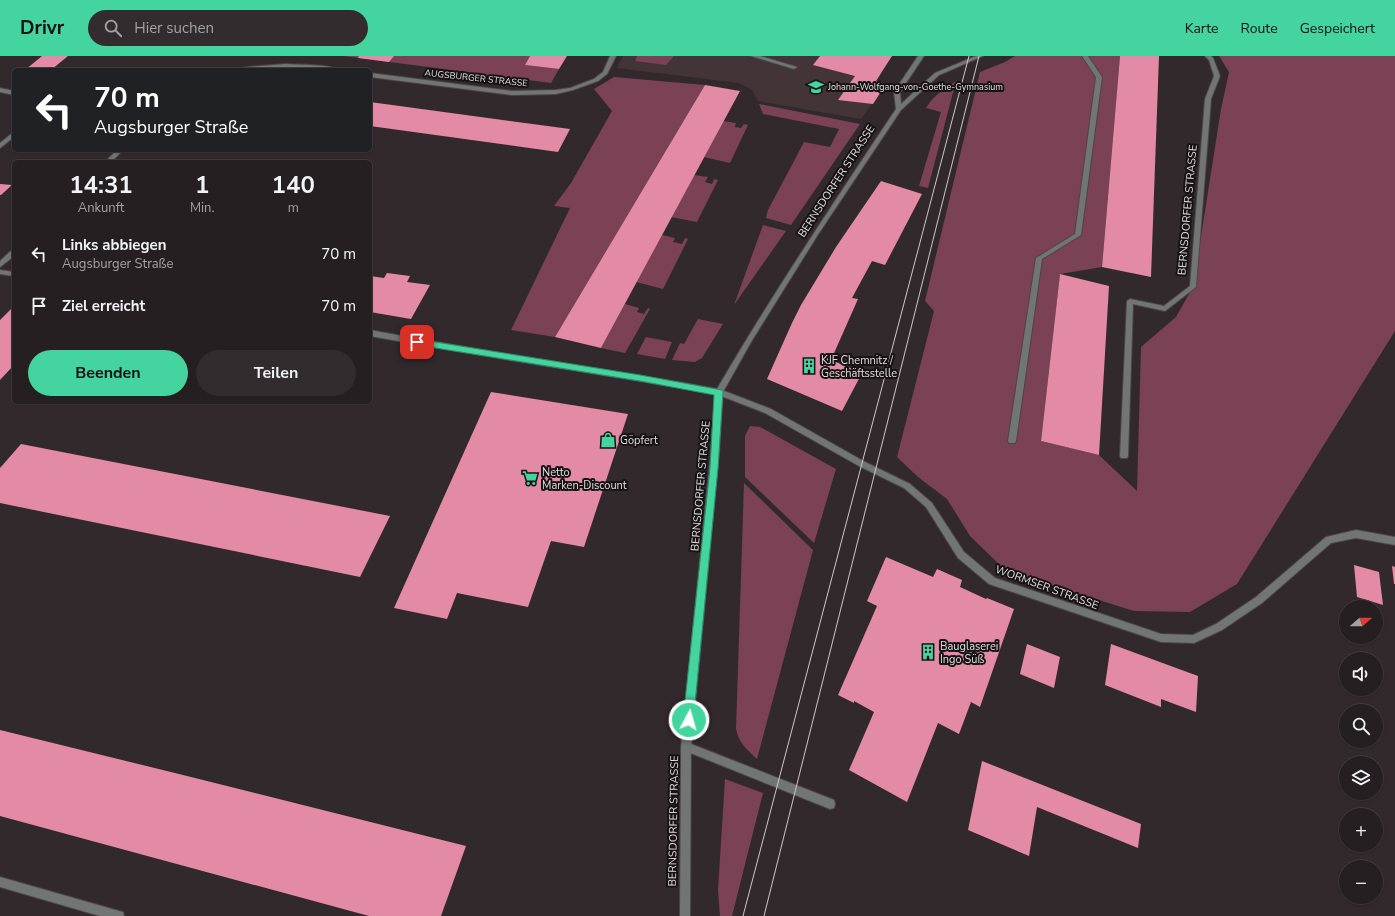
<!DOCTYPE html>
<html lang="de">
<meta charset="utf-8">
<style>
body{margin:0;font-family:"Nunito Sans",sans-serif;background:#322c2e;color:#f1f3f6;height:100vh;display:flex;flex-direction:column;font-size:15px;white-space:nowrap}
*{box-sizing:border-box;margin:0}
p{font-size:13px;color:#a4a2a5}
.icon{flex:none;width:22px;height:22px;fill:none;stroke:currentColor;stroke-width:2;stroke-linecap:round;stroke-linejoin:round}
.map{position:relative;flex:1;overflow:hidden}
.sheet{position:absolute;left:12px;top:104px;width:360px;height:244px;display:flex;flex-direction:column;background:#261f21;border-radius:6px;box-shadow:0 1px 3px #0004,0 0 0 1px #423d3f}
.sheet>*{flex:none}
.banner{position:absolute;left:12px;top:12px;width:360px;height:84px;border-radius:6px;box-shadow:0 1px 3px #0004,0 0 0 1px #423d3f;background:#202124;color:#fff;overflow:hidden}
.needle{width:26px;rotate:70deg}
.controls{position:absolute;left:1339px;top:544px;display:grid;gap:8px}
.controls a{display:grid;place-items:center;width:44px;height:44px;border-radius:50%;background:#261f21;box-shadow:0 1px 3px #0004,0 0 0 1px #423d3f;font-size:20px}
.pin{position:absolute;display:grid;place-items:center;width:34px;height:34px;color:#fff;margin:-17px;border-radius:8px;box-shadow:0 2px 6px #0006}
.me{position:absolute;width:44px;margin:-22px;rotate:6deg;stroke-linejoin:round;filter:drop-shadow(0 0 3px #0008)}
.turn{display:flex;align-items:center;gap:14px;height:84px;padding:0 16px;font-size:18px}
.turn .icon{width:52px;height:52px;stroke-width:2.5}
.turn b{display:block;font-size:28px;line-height:34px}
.eta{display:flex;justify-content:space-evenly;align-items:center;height:68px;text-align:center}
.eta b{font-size:24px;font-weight:700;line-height:28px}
.action{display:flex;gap:8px;margin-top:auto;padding:8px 16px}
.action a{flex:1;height:46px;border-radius:24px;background:#44d49f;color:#111;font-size:16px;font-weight:700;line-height:46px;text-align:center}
.action a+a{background:#322c2e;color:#f1f3f6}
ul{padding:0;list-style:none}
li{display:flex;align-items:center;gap:12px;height:52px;padding:0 16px}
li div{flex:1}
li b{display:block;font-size:15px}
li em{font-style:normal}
header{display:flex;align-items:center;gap:24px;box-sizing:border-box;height:56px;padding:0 20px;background:#44d49f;color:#111}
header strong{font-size:19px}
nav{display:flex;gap:22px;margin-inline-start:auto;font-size:14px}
.search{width:280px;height:36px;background:#322c2e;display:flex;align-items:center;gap:10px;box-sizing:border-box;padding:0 14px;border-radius:22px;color:#a4a2a5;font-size:15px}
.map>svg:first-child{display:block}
.built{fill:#433438}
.green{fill:#7b4154}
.building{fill:#e38aa7}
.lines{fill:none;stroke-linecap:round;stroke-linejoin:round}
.service-casing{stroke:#4e4548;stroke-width:2}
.minor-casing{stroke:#4e4548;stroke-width:2}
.tertiary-casing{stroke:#4e4548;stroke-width:2}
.service{fill:#717573;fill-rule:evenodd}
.minor{fill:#717573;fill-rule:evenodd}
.tertiary{fill:#717573;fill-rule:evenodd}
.tram{stroke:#cec8ca;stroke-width:1}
.route{fill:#44d49f;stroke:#2c8a67}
.labels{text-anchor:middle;stroke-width:4;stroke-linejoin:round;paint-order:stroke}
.far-street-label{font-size:9px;fill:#e1dbdd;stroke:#171314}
.far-poi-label{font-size:9px;fill:#e1dbdd;stroke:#171314;text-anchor:start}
.street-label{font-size:11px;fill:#e1dbdd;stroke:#171314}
.poi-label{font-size:11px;fill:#e1dbdd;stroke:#171314;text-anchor:start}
</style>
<header>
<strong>Drivr</strong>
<div class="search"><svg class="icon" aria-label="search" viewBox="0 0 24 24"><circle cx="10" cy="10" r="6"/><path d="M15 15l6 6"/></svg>Hier suchen</div>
<nav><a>Karte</a><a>Route</a><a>Gespeichert</a></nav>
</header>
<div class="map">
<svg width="1395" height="860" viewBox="0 0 1395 860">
<rect width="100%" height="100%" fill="#32292c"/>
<!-- built -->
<path class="built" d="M 623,0 L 892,0 L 876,25 L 886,28 L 861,63 L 758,45 L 752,34 L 739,27 L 617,12 Z"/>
<!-- green -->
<path class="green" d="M 344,0 L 530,0 L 525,9 L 559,13 L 551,27 Z
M 637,0 L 674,0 L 666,9 L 635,5 Z
M 1015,0 L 1120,0 L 1102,211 L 1060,218 L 1041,385 L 1099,399 L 1137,435 L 1141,291 L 1176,261 L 1193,231 L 1221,53 L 1229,16 L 1219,0 L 1395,0 L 1395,275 L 1237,528 L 1190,556 L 1134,555 L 1006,515 L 970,480 L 947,443 L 918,421 L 897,401 L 934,255 L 925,245 L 980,16 L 1005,6 Z
M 614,21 L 705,29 L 555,281 L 511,274 L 570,152 L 554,150 L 571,127 L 612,55 L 594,33 Z
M 956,25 L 928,132 L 919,130 L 941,56 L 926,52 C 933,40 944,33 956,25 Z
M 759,48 L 860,68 L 791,169 L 766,162 L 768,154 L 804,86 L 830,91 L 839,73 L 763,58 Z
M 723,65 L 736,67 L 735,71 L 741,72 L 744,68 L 748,69 L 730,107 L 704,101 Z
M 694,119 L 708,121 L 705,126 L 712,128 L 714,123 L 718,124 L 697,166 L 671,161 Z
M 763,169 L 786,175 L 734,249 Z
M 662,179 L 675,182 L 673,186 L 682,188 L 685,182 L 688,183 L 663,233 L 636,226 Z
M 625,248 L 639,252 L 637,256 L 644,258 L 648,252 L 650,253 L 625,297 L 601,292 Z
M 698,263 L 723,268 L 702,302 L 695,306 L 672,304 L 680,287 L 684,288 Z
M 646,281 L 672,286 L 665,303 L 637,298 Z
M 750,370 L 760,371 L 836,413 L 814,487 L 745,421 L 745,380 Z
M 744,427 L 813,494 L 757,703 C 746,693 739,687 736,673 Z
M 725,723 L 763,737 L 732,860 L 720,860 L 718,834 Z"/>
<!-- building -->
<path class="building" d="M 42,0 L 68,0 L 51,14 L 25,14 Z
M 359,0 L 394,0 L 389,6 L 358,2 Z
M 530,0 L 567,0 L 559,13 L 525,9 Z
M 820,0 L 892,0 L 876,25 L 886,28 L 873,48 L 838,44 L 855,20 L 813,9 Z
M 1120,0 L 1159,0 L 1151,221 L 1102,211 Z
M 705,29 L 740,35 L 601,292 L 555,281 Z
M 370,46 L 525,67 L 570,73 L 558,96 L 370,70 Z
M 881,125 L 922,138 L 885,209 L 872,205 L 852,242 L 858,243 L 831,304 L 862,317 L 842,355 L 767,323 L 792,267 L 801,249 L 836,191 Z
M 0,128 L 12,129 L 1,139 L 0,139 Z
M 387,217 L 410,220 L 407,226 L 430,229 L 411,263 L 370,256 L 370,220 L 384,222 Z
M 1060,218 L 1109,230 L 1099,399 L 1041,385 Z
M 14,250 L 14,309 L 0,324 L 0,264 Z
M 491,336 L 628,358 L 584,491 L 551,485 L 528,551 L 457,537 L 447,563 L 394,552 Z
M 21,388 L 390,460 L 360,521 L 0,447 L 0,412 Z
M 886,501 L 933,521 L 937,513 L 962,524 L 960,531 L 986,543 L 987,542 L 1014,553 L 980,651 L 971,646 L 959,678 L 938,667 L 907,746 L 849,714 L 874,656 L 854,645 L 854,647 L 838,639 L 877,550 L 867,545 Z
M 1354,509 L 1379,516 L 1383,549 L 1357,541 Z
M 1392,510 L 1395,511 L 1395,528 L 1394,528 Z
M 1027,588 L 1060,601 L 1054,632 L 1020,618 Z
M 1111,588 L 1198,620 L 1196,656 L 1161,643 L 1161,651 L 1105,629 Z
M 0,674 L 179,718 L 466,790 L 441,860 L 369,860 L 0,760 Z
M 982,705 L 1141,768 L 1138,792 L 1037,751 L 1029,800 L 968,774 Z"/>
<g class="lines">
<defs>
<path id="service" d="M 751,0 L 760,0 L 797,11 L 794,13 Z
M 1082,0 L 1088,0 L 1102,21 L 1081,179 L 1042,203 L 1016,385 L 1015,387 L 1009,387 L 1008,385 L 1036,202 L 1075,178 L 1096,21 Z
M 0,32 L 14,35 L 14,39 L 0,36 Z
M 14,76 L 14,81 L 0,92 L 0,87 Z
M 686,686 L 834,744 L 835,748 L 834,752 L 830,753 L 683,694 L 681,691 L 683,688 Z"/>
<path id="minor" d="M 610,0 L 616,0 L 607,18 L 598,25 L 573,34 L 556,38 L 512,39 L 370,21 L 370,17 L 512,35 L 556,34 L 570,32 L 594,23 L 603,16 Z
M 1205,0 L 1211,0 L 1213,2 L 1220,20 L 1211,43 L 1196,231 L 1165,255 L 1133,248 L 1128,400 L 1127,402 L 1121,402 L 1120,400 L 1127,245 L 1130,243 L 1164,250 L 1190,230 L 1205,43 L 1214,20 L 1209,4 Z
M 286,8 C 298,9 330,8 340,14 L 286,11 L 231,14 L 247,11 Z
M 117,94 L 123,94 L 111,106 L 105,106 Z
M 12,194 L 14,194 L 14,200 L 0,211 L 0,205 Z
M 719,333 L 771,353 L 865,406 L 910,428 L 932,447 L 964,496 L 995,522 L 1161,578 L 1193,579 L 1216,568 L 1256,541 L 1326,481 L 1356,474 L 1395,481 L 1395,489 L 1356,482 L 1331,487 L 1262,547 L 1222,574 L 1194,587 L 1161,586 L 989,528 L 958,502 L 926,451 L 904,432 L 859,410 L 765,357 L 716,338 L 715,336 Z
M 0,821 L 119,855 L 123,856 L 124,860 L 100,860 L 0,831 Z"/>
<path id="tertiary" d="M 918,0 L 924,0 L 900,36 L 901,48 L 935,17 L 976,0 L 983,0 L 939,19 L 901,54 L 817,180 L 751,286 L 723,336 L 719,397 L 691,691 L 690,860 L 680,860 L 681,691 L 711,397 L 715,338 C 600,318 485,301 370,280 L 370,274 C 485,296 602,312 717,333 C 773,237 835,145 896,53 L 894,36 Z
M 0,214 L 14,216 L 14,220 L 0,218 Z"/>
</defs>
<!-- service casing -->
<use href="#service" class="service-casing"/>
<!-- minor casing -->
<use href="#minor" class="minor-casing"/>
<!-- tertiary casing -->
<use href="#tertiary" class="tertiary-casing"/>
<!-- service -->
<use href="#service" class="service"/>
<!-- minor -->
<use href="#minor" class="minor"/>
<!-- tertiary -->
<use href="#tertiary" class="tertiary"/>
<!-- tram -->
<path class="tram" d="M 743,860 L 969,0
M 764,860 L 979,0"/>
</g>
<!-- route -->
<path class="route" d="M 417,283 L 640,319 L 722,334 L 723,336 L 718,412 L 693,668 L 689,669 L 685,668 L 683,664 L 710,412 L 714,339 L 640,325 L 417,289 L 413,286 Z"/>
<!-- icons -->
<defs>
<symbol id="school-bare" viewBox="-9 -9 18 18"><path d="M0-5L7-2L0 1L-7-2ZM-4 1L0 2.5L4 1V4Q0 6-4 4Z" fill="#44d49f" stroke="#171314" stroke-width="2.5" paint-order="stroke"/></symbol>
<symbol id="building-bare" viewBox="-9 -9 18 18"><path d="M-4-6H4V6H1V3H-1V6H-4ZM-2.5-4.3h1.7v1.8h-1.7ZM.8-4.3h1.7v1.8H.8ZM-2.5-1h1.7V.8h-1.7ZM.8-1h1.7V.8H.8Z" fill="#44d49f" stroke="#171314" stroke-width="2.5" paint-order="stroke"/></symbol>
<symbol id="shop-bare" viewBox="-9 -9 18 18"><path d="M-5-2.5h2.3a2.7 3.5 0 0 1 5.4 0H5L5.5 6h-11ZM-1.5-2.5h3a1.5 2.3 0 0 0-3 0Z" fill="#44d49f" stroke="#171314" stroke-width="2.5" paint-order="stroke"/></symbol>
<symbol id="supermarket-bare" viewBox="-9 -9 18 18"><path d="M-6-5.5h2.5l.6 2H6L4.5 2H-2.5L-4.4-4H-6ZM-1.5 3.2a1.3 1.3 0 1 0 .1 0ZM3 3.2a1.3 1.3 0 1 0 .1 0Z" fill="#44d49f" stroke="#171314" stroke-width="2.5" paint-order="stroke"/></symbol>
</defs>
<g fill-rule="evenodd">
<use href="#school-bare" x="805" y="20" width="22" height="22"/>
<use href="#building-bare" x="798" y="299" width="22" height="22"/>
<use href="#shop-bare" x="597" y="373" width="22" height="22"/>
<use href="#supermarket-bare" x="519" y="411" width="22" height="22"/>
<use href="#building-bare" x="917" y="585" width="22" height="22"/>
</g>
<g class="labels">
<!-- far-street labels -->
<g class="far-street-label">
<text transform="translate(476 22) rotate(6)" y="3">AUGSBURGER STRASSE</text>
</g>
<!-- far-poi labels -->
<g class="far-poi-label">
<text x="828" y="34">Johann-Wolfgang-von-Goethe-Gymnasium</text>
</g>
<!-- street labels -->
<g class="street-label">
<text transform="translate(836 125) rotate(-57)" y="4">BERNSDORFER STRASSE</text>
<text transform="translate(1187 154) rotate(-85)" y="4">BERNSDORFER STRASSE</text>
<text transform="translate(700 430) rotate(-85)" y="4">BERNSDORFER STRASSE</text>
<text transform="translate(1047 531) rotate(20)" y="4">WORMSER STRASSE</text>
<text transform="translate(673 765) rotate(-89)" y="4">BERNSDORFER STRASSE</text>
</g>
<!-- poi labels -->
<g class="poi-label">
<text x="821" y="308">KJF Chemnitz /<tspan x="821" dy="13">Geschäftsstelle</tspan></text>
<text x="620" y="388">Göpfert</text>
<text x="542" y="420">Netto<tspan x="542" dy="13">Marken-Discount</tspan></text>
<text x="940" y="594">Bauglaserei<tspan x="940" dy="13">Ingo Süß</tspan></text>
</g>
</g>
</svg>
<div class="controls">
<a><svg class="needle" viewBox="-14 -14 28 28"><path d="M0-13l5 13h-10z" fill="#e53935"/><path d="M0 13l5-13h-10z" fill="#a4a2a5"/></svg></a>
<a><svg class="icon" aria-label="sound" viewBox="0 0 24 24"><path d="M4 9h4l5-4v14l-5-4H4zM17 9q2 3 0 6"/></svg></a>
<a><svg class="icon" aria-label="search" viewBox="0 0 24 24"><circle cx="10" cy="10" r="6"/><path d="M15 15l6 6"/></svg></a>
<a><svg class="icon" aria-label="layers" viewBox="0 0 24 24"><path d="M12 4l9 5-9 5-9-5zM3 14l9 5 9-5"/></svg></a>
<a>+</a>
<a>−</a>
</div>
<div class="pin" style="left:417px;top:286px;background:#d93025"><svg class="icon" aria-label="arrive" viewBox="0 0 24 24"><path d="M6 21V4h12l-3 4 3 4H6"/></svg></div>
<svg class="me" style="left:689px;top:664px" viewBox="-20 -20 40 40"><circle r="17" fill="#44d49f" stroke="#fff" stroke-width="3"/><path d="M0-11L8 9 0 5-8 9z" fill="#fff"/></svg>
<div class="banner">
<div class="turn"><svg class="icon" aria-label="left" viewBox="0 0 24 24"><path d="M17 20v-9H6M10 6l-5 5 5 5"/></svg><div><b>70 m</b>Augsburger Straße</div></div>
</div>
<section class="sheet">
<div class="eta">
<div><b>14:31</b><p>Ankunft</p></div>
<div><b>1</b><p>Min.</p></div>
<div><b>140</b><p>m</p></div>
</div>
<ul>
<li><svg class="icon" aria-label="left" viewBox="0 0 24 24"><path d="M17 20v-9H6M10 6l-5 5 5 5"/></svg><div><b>Links abbiegen</b><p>Augsburger Straße</p></div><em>70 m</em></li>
<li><svg class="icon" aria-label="arrive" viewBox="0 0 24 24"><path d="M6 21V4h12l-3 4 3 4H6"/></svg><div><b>Ziel erreicht</b></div><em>70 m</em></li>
</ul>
<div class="action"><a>Beenden</a><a>Teilen</a></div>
</section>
</div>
